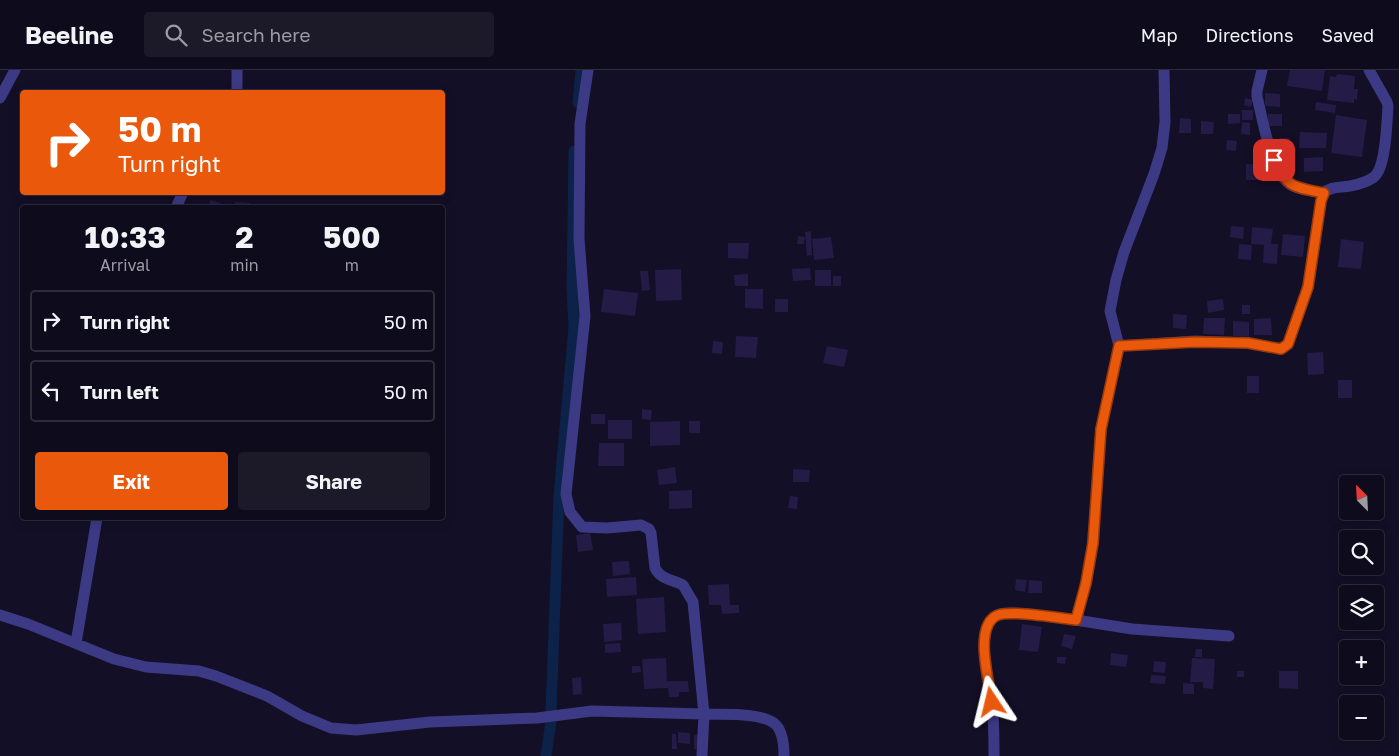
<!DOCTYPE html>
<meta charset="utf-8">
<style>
body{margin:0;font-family:"Golos Text",sans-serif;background:#1c1929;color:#f1f3f6;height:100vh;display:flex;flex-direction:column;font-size:19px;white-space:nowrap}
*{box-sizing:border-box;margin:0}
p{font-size:16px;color:#9b9ba3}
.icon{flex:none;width:28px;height:28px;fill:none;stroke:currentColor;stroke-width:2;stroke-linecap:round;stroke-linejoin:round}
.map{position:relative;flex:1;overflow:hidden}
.drawer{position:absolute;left:20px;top:135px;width:425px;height:315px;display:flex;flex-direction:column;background:#0e0b1c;border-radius:5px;box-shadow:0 2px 12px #0003,0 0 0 1px #2e2b3b}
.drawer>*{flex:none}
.hud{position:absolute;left:20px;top:20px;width:425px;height:105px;border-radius:5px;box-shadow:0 2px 12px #0003,0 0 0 1px #2e2b3b;background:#ea580c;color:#fff;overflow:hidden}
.needle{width:32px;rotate:336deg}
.buttons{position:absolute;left:1339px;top:405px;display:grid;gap:10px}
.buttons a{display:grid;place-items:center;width:45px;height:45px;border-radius:5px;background:#0e0b1c;box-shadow:0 2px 12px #0003,0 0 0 1px #2e2b3b;font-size:25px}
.pin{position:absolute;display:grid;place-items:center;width:42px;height:42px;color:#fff;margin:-21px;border-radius:10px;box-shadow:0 2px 8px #0006}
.me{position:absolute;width:55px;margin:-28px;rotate:350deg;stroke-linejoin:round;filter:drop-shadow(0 0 4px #0008)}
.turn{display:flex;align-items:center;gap:18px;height:105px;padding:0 15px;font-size:22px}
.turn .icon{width:65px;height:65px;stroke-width:2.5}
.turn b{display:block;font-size:35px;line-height:42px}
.eta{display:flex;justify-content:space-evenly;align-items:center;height:85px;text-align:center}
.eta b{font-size:30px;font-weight:700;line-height:35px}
.action{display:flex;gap:10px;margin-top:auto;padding:10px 15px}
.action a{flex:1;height:58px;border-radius:5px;background:#ea580c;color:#fff;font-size:20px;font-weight:700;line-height:58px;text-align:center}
.action a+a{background:#1c1929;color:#f1f3f6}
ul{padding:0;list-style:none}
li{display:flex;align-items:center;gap:15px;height:62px;margin:0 10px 8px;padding:0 5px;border:2px solid #2e2b3b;border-radius:5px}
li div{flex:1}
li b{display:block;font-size:19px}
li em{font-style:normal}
header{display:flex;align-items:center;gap:30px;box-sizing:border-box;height:70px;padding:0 25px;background:#0e0b1c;border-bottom:1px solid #2e2b3b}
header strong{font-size:24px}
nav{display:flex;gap:28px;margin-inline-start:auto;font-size:18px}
.search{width:350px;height:45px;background:#1c1929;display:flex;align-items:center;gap:12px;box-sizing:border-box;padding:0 18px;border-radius:5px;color:#9b9ba3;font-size:19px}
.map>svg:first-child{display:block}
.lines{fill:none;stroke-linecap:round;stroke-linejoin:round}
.canal{stroke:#0c2248;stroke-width:11}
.building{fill:#241b47}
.minor{stroke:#3d3a85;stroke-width:11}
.route-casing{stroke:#983908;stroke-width:12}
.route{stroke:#ea580c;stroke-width:9}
</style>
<header>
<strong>Beeline</strong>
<div class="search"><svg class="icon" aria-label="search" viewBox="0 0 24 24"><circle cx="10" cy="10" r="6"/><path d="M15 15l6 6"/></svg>Search here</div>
<nav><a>Map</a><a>Directions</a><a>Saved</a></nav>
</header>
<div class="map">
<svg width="1399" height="686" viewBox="0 0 1399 686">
<rect width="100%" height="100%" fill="#130f26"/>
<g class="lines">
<!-- canal -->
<path class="canal" d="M 578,33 L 581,0
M 551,641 L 559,425 L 574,257 L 572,219 L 574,81
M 546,686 L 551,651"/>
</g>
<!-- building -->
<path class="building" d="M 1290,0 L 1325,0 L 1322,21 L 1287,16 Z
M 1337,4 L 1355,6 L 1354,19 L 1358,19 L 1357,30 L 1354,29 L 1354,33 L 1327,30 L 1330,6 L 1336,7 Z
M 1265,23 L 1280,24 L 1280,37 L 1265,36 Z
M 1245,28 L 1253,30 L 1251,37 L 1244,35 Z
M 1316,32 L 1336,35 L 1335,43 L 1315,40 Z
M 1242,40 L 1253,40 L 1253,50 L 1242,50 Z
M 1228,44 L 1240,44 L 1240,53 L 1228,54 Z
M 1268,44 L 1282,44 L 1282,56 L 1268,56 Z
M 1336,45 L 1367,50 L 1362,87 L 1331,83 Z
M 1180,48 L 1191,49 L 1191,63 L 1179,63 Z
M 1201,51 L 1214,52 L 1213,64 L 1201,64 Z
M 1242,52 L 1250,53 L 1250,65 L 1241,64 Z
M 1300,62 L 1327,63 L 1326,78 L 1299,78 Z
M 1279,68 L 1290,68 L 1289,80 L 1278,79 Z
M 1227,70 L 1237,71 L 1236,81 L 1226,80 Z
M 1323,87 L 1323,101 L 1304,102 L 1304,88 Z
M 1246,94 L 1267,95 L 1267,110 L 1246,110 Z
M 210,130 L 221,133 L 220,138 L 208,138 Z
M 235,132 L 250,133 L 249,138 L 235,138 Z
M 1231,156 L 1244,157 L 1243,169 L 1230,167 Z
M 1252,157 L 1273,159 L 1271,174 L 1278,174 L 1277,194 L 1263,193 L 1264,175 L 1251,174 Z
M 811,161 L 812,185 L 807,186 L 805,162 Z
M 1283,164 L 1305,166 L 1303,187 L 1281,185 Z
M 798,166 L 805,167 L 804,174 L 797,174 Z
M 831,167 L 834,188 L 814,190 L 812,169 Z
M 1341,169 L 1364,172 L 1361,199 L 1338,197 Z
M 728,173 L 749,173 L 748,189 L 728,188 Z
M 1239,174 L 1252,175 L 1251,190 L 1238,189 Z
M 810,198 L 811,210 L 793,211 L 792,199 Z
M 681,199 L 682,230 L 656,231 L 655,200 Z
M 815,200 L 831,200 L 831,216 L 815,216 Z
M 640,201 L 648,201 L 650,220 L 642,221 Z
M 748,204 L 748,216 L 735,216 L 734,205 Z
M 833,206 L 841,206 L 841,216 L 833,216 Z
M 604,219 L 638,223 L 635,246 L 601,242 Z
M 745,219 L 763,219 L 763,239 L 745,238 Z
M 775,229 L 788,229 L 788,242 L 775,242 Z
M 1223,229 L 1224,240 L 1208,243 L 1207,231 Z
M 1242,235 L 1250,235 L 1250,244 L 1242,244 Z
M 1173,244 L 1187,245 L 1186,259 L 1173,258 Z
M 1204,248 L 1225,248 L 1224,265 L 1203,264 Z
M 1271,248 L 1272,265 L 1254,265 L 1254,249 Z
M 1233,251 L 1249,252 L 1249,267 L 1233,266 Z
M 736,266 L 758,267 L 756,288 L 735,287 Z
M 713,271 L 723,272 L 722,284 L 712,283 Z
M 827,276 L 848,280 L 844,297 L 823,293 Z
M 1323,282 L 1324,304 L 1308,305 L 1307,283 Z
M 1247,306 L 1259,306 L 1259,323 L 1247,323 Z
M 1338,310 L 1352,310 L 1352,328 L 1338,328 Z
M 642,339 L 652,340 L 651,350 L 642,349 Z
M 591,344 L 605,344 L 605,354 L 591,354 Z
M 608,350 L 632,350 L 632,369 L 608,369 Z
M 680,351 L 680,375 L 650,376 L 650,352 Z
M 689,351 L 700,351 L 700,363 L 689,363 Z
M 599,373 L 624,373 L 624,396 L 598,396 Z
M 675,397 L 677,413 L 659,415 L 657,400 Z
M 793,399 L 810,400 L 809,412 L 793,412 Z
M 692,420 L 692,438 L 669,439 L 669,421 Z
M 790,426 L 798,427 L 797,439 L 788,438 Z
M 590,463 L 593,480 L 578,482 L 576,465 Z
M 629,491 L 630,504 L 613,506 L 612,492 Z
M 636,507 L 637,525 L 607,527 L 606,509 Z
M 1016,509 L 1027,510 L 1025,522 L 1015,520 Z
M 1029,510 L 1042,511 L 1042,523 L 1028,523 Z
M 729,514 L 730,535 L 739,535 L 739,543 L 722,544 L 721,535 L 709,535 L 708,515 Z
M 664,527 L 666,562 L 638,564 L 636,529 Z
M 621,553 L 622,570 L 604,572 L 603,554 Z
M 1022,554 L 1042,557 L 1038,582 L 1019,580 Z
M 1064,564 L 1076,566 L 1072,579 L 1061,576 Z
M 620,573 L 621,582 L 605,583 L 605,574 Z
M 1196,579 L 1202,579 L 1202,587 L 1195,587 Z
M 1111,583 L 1128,585 L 1126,597 L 1110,595 Z
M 1057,587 L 1066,587 L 1065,594 L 1057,593 Z
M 666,588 L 667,611 L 688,611 L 689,622 L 679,622 L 679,627 L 669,627 L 668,618 L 644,619 L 642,589 Z
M 1192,588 L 1215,589 L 1213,619 L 1203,618 L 1203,612 L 1190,612 Z
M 1154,591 L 1166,592 L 1165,603 L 1153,602 Z
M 632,596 L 640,596 L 641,602 L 632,603 Z
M 1237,601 L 1244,601 L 1244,607 L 1237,607 Z
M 1279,601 L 1298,601 L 1298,619 L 1279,618 Z
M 1151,605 L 1166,606 L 1165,614 L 1150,613 Z
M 581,607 L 582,624 L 573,625 L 572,608 Z
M 1183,613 L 1194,614 L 1194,624 L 1183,624 Z
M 678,662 L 690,663 L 690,674 L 678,673 Z
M 672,664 L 676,664 L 677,679 L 672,679 Z
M 701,664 L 702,679 L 694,679 L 694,665 Z"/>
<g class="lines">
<!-- minor -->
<path class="minor" d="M 588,0 L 580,54 L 579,169 L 585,246 L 566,424 L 570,442 L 582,457 L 607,458 L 641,455 L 649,459 L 651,463 L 655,498 C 661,510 672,509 683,515 L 693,532 L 704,644 C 722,645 758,642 774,653 C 783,660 784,675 784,686
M 1262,0 L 1257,21 L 1257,27 C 1263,49 1271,106 1293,116 C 1301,120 1314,121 1323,123
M 237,22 L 237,0
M 0,28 L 15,0
M 176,138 L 183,122
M 1119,276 L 1195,271 L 1248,273 L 1281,279 L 1288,274 L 1308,217 L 1321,131 L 1323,123 C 1332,116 1340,118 1350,116 C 1357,115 1370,111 1375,106 C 1386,96 1387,51 1388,36 L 1387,32 L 1369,0
M 0,545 L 28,554 L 114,589 L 146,597 L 199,601 L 216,606 L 267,626 L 302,646 L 331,658 L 356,660 L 430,652 L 537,648 L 592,641 L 704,644 L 702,686
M 1076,550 L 1132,559 L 1229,566
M 76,573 L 97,448
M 994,686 C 994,668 994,650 992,633 C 990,611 971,554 1000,544 C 1013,540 1060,548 1076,550 L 1086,513 L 1093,473 L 1101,359 L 1119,276 L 1110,241 L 1116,210 L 1124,182 L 1154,104 L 1162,78 L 1165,52 L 1164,0"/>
</g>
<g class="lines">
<defs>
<path id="route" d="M 992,632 C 989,611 973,555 998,545 C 1010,540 1060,548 1076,550 L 1086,513 L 1093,473 L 1101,359 L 1119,276 L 1195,272 L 1248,273 L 1281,279 L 1288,274 L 1308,217 L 1321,131 L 1324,123 C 1294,117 1288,119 1274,90"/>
</defs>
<!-- route casing -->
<use href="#route" class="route-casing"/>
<!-- route -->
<use href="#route" class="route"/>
</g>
</svg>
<div class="buttons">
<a><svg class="needle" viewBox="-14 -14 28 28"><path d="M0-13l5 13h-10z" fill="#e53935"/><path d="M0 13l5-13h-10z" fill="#9b9ba3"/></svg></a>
<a><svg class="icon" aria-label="search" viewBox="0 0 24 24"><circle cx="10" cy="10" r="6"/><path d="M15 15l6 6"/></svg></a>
<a><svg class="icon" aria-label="layers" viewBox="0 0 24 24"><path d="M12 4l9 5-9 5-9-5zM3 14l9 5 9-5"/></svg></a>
<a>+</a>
<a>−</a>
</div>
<div class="pin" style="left:1274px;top:90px;background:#d93025"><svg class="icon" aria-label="arrive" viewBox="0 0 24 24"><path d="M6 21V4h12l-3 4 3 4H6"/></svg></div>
<svg class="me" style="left:992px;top:632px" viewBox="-20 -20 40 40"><path d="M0-17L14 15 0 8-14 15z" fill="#ea580c" stroke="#fff" stroke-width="4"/></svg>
<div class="hud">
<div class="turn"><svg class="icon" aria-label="right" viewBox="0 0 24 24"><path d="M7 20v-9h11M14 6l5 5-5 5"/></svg><div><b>50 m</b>Turn right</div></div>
</div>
<section class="drawer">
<div class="eta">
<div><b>10:33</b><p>Arrival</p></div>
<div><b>2</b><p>min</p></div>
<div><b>500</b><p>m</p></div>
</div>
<ul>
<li><svg class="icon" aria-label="right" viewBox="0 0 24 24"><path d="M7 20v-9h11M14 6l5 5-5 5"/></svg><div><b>Turn right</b></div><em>50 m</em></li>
<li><svg class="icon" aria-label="left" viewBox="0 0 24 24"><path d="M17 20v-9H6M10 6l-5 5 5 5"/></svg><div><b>Turn left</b></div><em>50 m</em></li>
</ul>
<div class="action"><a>Exit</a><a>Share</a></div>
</section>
</div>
